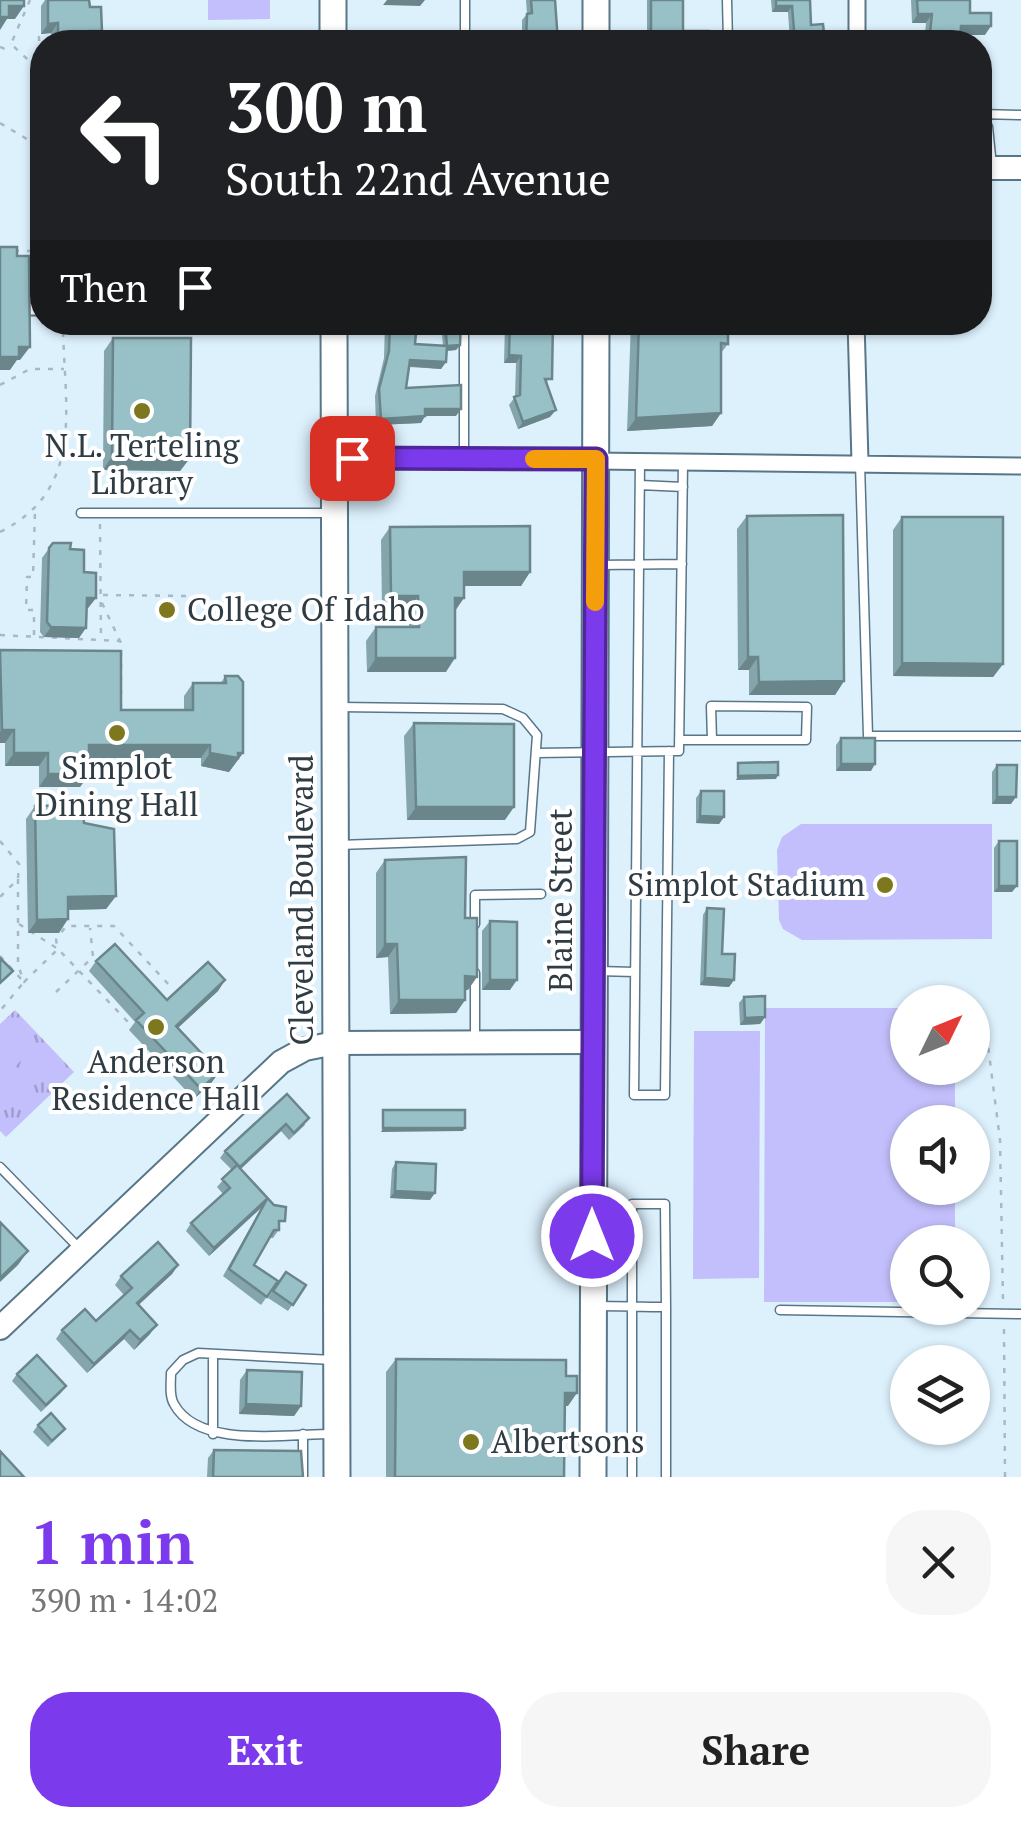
<!DOCTYPE html>
<meta charset="utf-8">
<style>
body{margin:0;font-family:"PT Serif",serif;background:#f6f6f6;color:#222;height:100vh;display:flex;flex-direction:column;font-size:38px;white-space:nowrap}
*{box-sizing:border-box;margin:0}
p{font-size:32px;color:#767676}
.icon{flex:none;width:55px;height:55px;fill:none;stroke:currentColor;stroke-width:2;stroke-linecap:round;stroke-linejoin:round}
.map{position:relative;height:1477px;overflow:hidden}
.panel{display:flex;flex-direction:column;background:#fff;flex:1}
.panel>*{flex:none}
.top-card{position:absolute;left:30px;top:30px;width:962px;height:305px;border-radius:40px;box-shadow:0 2px 8px #0004;background:#202124;color:#fff;overflow:hidden}
.needle{width:65px;rotate:47deg}
.tools{position:absolute;left:890px;top:985px;display:grid;gap:20px}
.tools a{display:grid;place-items:center;width:100px;height:100px;border-radius:50%;background:#fff;box-shadow:0 2px 8px #0004;font-size:50px}
.pin{position:absolute;display:grid;place-items:center;width:85px;height:85px;color:#fff;margin:-42px;border-radius:20px;box-shadow:0 5px 15px #0006}
.me{position:absolute;width:110px;margin:-55px;rotate:0deg;stroke-linejoin:round;filter:drop-shadow(0 0 8px #0008)}
.turn{display:flex;align-items:center;gap:35px;height:210px;padding:0 30px;font-size:45px}
.turn .icon{width:130px;height:130px;stroke-width:2.5}
.turn b{display:block;font-size:70px;line-height:85px}
.then{display:flex;align-items:center;height:95px;padding:0 30px;background:#0003;gap:20px;font-size:38px}
.round{display:grid;place-items:center;flex:none;width:105px;height:105px;border-radius:40px;background:#f6f6f6}
.overview{display:flex;align-items:center;justify-content:space-between;height:170px;padding:0 30px}
h1{font-size:60px;font-weight:700;line-height:75px;color:#7c3aed}
.primary-button{display:flex;gap:20px;margin-top:auto;padding:20px 30px}
.primary-button a{flex:1;height:115px;border-radius:40px;background:#7c3aed;color:#fff;font-size:40px;font-weight:700;line-height:115px;text-align:center}
.primary-button a+a{background:#f6f6f6;color:#222}
.map>svg:first-child{display:block}
.park{fill:url(#park-tufts)}
.pitch{fill:#c3bffc}
.lines{fill:none;stroke-linecap:round;stroke-linejoin:round}
.service-casing{stroke:#597688;stroke-width:11}
.pedestrian-casing{stroke:#597688;stroke-width:15}
.minor-casing{stroke:#597688;stroke-width:19}
.secondary-casing{stroke:#597688;stroke-width:26}
.primary-casing{stroke:#597688;stroke-width:29}
.path{stroke:#a7b9c4;stroke-width:2.5;stroke-dasharray:5 8;stroke-linecap:butt}
.service{stroke:#fff;stroke-width:8}
.pedestrian{stroke:#fff;stroke-width:11}
.minor{stroke:#fff;stroke-width:15}
.secondary{stroke:#fff;stroke-width:22}
.primary{stroke:#fff;stroke-width:25}
.wall{fill:#83a5ab}
.shaded-wall{fill:#6a868b}
.building{fill:#98c0c7;stroke:#6a868b;stroke-width:2.5}
.route-casing{stroke:#51269a;stroke-width:25}
.route{stroke:#7c3aed;stroke-width:18}
.slow{stroke:#f59e0b;stroke-width:18}
.poi-dot{fill:#7d781e;stroke:#fff;stroke-width:4}
.labels{text-anchor:middle;stroke-width:8;stroke-linejoin:round;paint-order:stroke}
.poi-label{font-size:32px;fill:#2f3c44;stroke:#fff}
.street-label{font-size:32px;fill:#2f3c44;stroke:#fff}
</style>
<div class="map">
<svg width="1021" height="1477" viewBox="0 0 1021 1477">
<defs>
<pattern id="park-tufts" width="24" height="20" patternUnits="userSpaceOnUse" patternTransform="scale(2.5)"><rect width="24" height="20" fill="#c3bffc"/><path d="M3 7l-1-3M5 7V3M7 7l1-3M15 17l-1-3M17 17v-4M19 17l1-3" fill="none" stroke="#9f9cce"/></pattern>
</defs>
<rect width="100%" height="100%" fill="#ddf1fd"/>
<!-- park -->
<path class="park" d="M 15,1010 L 74,1072 L 6,1137 L 0,1131 L 0,1024 Z"/>
<!-- pitch -->
<path class="pitch" d="M 208,0 L 270,0 L 270,19 L 208,20 Z
M 801,824 L 992,824 L 992,939 L 802,940 L 783,929 L 779,920 L 777,850 L 782,837 Z
M 765,1008 L 907,1008 L 908,1068 L 955,1068 L 955,1122 L 908,1122 L 908,1188 L 955,1188 L 955,1242 L 908,1242 L 907,1302 L 764,1302 Z
M 5,1020 L 33,1049 L 0,1081 L 0,1025 Z
M 694,1031 L 760,1031 L 759,1278 L 693,1279 Z"/>
<g class="lines">
<defs>
<path id="service" d="M 727,0 L 728,42
M 465,42 L 465,0
M 980,113 L 988,127 L 992,166
M 981,114 L 1021,115
M 464,458 L 464,322
M 640,460 L 634,1095 L 665,1095 L 669,751
M 860,463 L 868,736 L 1021,736
M 640,485 L 683,487
M 81,513 L 328,513
M 600,565 L 682,564
M 679,740 L 806,740 L 807,707 L 711,706 L 712,740
M 536,753 L 679,751 L 683,463
M 338,845 L 517,839 L 530,832 L 537,735 L 523,718 L 503,709 L 338,707
M 475,924 L 475,895 L 541,894
M 598,971 L 635,972
M 475,973 L 475,1039
M 0,1167 L 78,1247
M 597,1306 C 620,1306 643,1307 666,1307 L 665,1204 L 632,1204 L 632,1477
M 666,1307 L 666,1477
M 780,1310 L 1021,1314
M 213,1354 L 213,1434
M 303,1434 L 303,1477
M 332,1434 C 287,1434 198,1449 174,1404 C 169,1396 171,1383 171,1373 L 183,1360 L 198,1353 L 333,1360"/>
<path id="pedestrian" d="M 30,309 L 42,309"/>
<path id="minor" d="M 857,42 L 857,0
M 856,322 L 860,462
M 333,458 L 1021,466"/>
<path id="secondary" d="M 980,168 L 1021,168
M 0,1328 L 281,1062 L 305,1049 L 335,1043 L 593,1042"/>
<path id="primary" d="M 596,0 L 596,42
M 333,42 L 333,0
M 334,322 L 337,1477
M 593,1477 L 596,322"/>
</defs>
<!-- service casing -->
<use href="#service" class="service-casing"/>
<!-- pedestrian casing -->
<use href="#pedestrian" class="pedestrian-casing"/>
<!-- minor casing -->
<use href="#minor" class="minor-casing"/>
<!-- secondary casing -->
<use href="#secondary" class="secondary-casing"/>
<!-- primary casing -->
<use href="#primary" class="primary-casing"/>
<!-- path -->
<path class="path" d="M 30,0 L 11,44 L 39,70
M 39,36 L 40,146
M 0,47 L 5,49 L 11,44
M 0,123 L 42,148
M 14,251 L 42,251
M 0,385 L 30,369 L 64,369
M 100,524 L 101,641
M 0,532 C 88,488 63,403 63,322
M 103,595 L 191,596
M 102,603 L 121,643 L 121,709
M 0,635 L 120,641
M 34,635 L 34,610 L 26,610 L 27,577 L 33,577 L 35,511
M 0,841 L 19,864 L 18,879 L 0,897
M 18,879 L 18,965 L 24,982 L 58,949 L 128,1022
M 19,924 L 58,949 L 56,940 L 66,926 L 114,926 L 171,987
M 0,956 L 24,982 L 0,1011
M 56,992 L 93,957 L 90,928
M 985,1022 L 1000,1140 L 1003,1301
M 1004,1329 L 1005,1477"/>
<!-- service -->
<use href="#service" class="service"/>
<!-- pedestrian -->
<use href="#pedestrian" class="pedestrian"/>
<!-- minor -->
<use href="#minor" class="minor"/>
<!-- secondary -->
<use href="#secondary" class="secondary"/>
<!-- primary -->
<use href="#primary" class="primary"/>
</g>
<!-- wall -->
<path class="wall" d="M 45,0 L 89,0 L 90,7 L 102,31 L 95,41 L 90,41 L 90,42 L 51,42 L 51,33 L 41,34 L 41,6 Z
M 526,0 L 555,0 L 558,42 L 522,42 L 522,20 L 527,14 Z
M 647,0 L 683,0 L 683,31 L 709,42 L 647,42 Z
M 771,0 L 810,0 L 811,25 L 825,42 L 790,42 L 788,12 L 772,12 Z
M 911,0 L 970,0 L 970,13 L 985,35 L 960,35 L 960,42 L 924,42 L 926,23 L 912,23 Z
M 385,322 L 417,322 L 415,344 L 443,346 L 441,322 L 461,322 L 460,345 L 456,350 L 447,351 L 446,362 L 441,369 L 409,367 L 406,388 L 456,416 L 425,416 L 421,423 L 376,425 L 375,396 L 384,358 Z
M 505,322 L 553,322 L 547,385 L 550,417 L 518,429 L 509,405 L 515,397 L 516,363 L 504,363 Z
M 631,322 L 728,322 L 728,344 L 721,353 L 721,413 L 712,426 L 627,431 Z
M 113,338 L 190,458 L 180,471 L 103,470 L 104,351 Z
M 747,516 L 844,681 L 835,695 L 749,695 L 749,670 L 738,670 L 737,529 Z
M 902,517 L 1003,664 L 993,677 L 893,676 L 893,530 Z
M 390,527 L 530,572 L 521,586 L 464,586 L 455,611 L 446,672 L 367,672 L 366,641 L 376,627 L 409,627 L 409,609 L 382,609 L 381,540 Z
M 53,543 L 70,549 L 84,572 L 96,598 L 88,608 L 87,608 L 79,638 L 44,637 L 40,632 L 42,558 Z
M 0,650 L 121,710 L 184,710 L 184,696 L 193,683 L 221,683 L 225,676 L 243,753 L 229,772 L 201,766 L 201,758 L 89,758 L 89,774 L 80,787 L 39,787 L 39,766 L 5,766 L 5,743 L 0,743 Z
M 414,723 L 505,820 L 407,820 L 404,736 Z
M 841,738 L 871,771 L 836,771 L 836,745 Z
M 997,765 L 1011,804 L 992,804 L 992,772 Z
M 701,791 L 724,817 L 719,824 L 696,823 L 696,798 Z
M 35,806 L 84,823 L 116,896 L 106,909 L 68,910 L 59,933 L 28,933 L 26,819 Z
M 999,841 L 1012,892 L 994,892 L 994,848 Z
M 385,860 L 465,918 L 468,990 L 465,990 L 465,1000 L 456,1013 L 390,1014 L 388,957 L 376,958 L 376,873 Z
M 707,908 L 722,954 L 734,980 L 729,987 L 700,985 L 703,915 Z
M 490,921 L 510,990 L 482,990 L 482,931 Z
M 96,961 L 167,1000 L 225,980 L 218,991 L 178,1028 L 219,1072 L 212,1082 L 194,1099 L 129,1030 L 135,1022 L 89,971 Z
M 744,997 L 765,1017 L 760,1024 L 740,1025 L 739,1003 Z
M 287,1094 L 305,1125 L 289,1140 L 281,1131 L 241,1169 L 280,1228 L 273,1238 L 269,1238 L 254,1265 L 278,1281 L 261,1305 L 223,1276 L 262,1207 L 209,1256 L 186,1231 L 191,1223 L 223,1194 L 217,1187 L 232,1170 L 220,1158 L 225,1151 Z
M 396,1162 L 430,1200 L 390,1198 L 392,1169 Z
M 178,1265 L 172,1274 L 138,1305 L 150,1334 L 134,1350 L 124,1339 L 87,1373 L 56,1339 L 62,1330 L 96,1321 L 124,1295 L 115,1285 L 121,1276 Z
M 286,1272 L 306,1285 L 288,1311 L 268,1298 Z
M 396,1359 L 568,1406 L 565,1406 L 564,1477 L 386,1477 L 386,1372 Z
M 247,1370 L 301,1406 L 294,1416 L 239,1414 L 240,1380 Z
M 17,1374 L 66,1386 L 61,1393 L 41,1412 L 12,1381 Z
M 38,1425 L 65,1429 L 48,1447 L 33,1432 Z
M 214,1450 L 303,1477 L 207,1477 L 208,1458 Z"/>
<!-- shaded-wall -->
<path class="shaded-wall" d="M 387,0 L 425,0 L 420,6 L 383,5 Z
M 9,6 L 24,6 L 15,19 L 7,19 L 0,30 L 0,17 Z
M 776,6 L 792,6 L 788,12 L 772,12 Z
M 918,14 L 932,14 L 926,23 L 912,23 Z
M 58,23 L 51,33 L 41,34 L 48,24 Z
M 961,26 L 991,26 L 985,35 L 955,35 Z
M 90,31 L 102,31 L 95,41 L 83,41 Z
M 460,345 L 456,350 L 443,351 L 447,346 Z
M 19,347 L 30,347 L 20,360 L 17,360 L 10,370 L 0,370 L 0,357 Z
M 509,355 L 521,356 L 516,363 L 504,363 Z
M 410,360 L 446,362 L 441,369 L 405,366 Z
M 425,409 L 461,409 L 456,416 L 420,416 Z
M 556,410 L 550,417 L 518,429 L 523,422 Z
M 721,413 L 712,426 L 627,431 L 636,418 Z
M 425,416 L 421,423 L 376,425 L 381,419 Z
M 112,456 L 190,458 L 180,471 L 103,470 Z
M 464,572 L 530,572 L 521,586 L 455,586 Z
M 391,596 L 418,596 L 409,609 L 382,609 Z
M 87,598 L 96,598 L 88,608 L 80,608 Z
M 455,598 L 464,598 L 455,611 Z
M 51,627 L 86,628 L 79,638 L 44,637 Z
M 748,657 L 758,657 L 749,670 L 738,670 Z
M 376,658 L 455,658 L 446,672 L 367,672 Z
M 902,663 L 1003,664 L 993,677 L 893,676 Z
M 844,681 L 835,695 L 749,695 L 759,682 Z
M 2,730 L 14,730 L 5,743 L 0,743 L 0,732 Z
M 89,745 L 210,745 L 201,758 L 80,758 Z
M 14,753 L 48,753 L 39,766 L 5,766 Z
M 210,753 L 243,753 L 229,772 L 201,766 Z
M 841,764 L 875,764 L 871,771 L 836,771 Z
M 48,774 L 89,774 L 80,787 L 39,787 Z
M 778,775 L 776,779 L 736,780 L 738,776 Z
M 997,797 L 1016,797 L 1011,804 L 992,804 Z
M 416,807 L 514,807 L 505,820 L 407,820 Z
M 700,816 L 724,817 L 719,824 L 696,823 Z
M 999,886 L 1017,886 L 1012,892 L 994,892 Z
M 116,896 L 106,909 L 59,910 L 68,897 Z
M 68,919 L 59,933 L 28,933 L 37,920 Z
M 385,944 L 397,944 L 388,957 L 376,958 Z
M 465,976 L 477,977 L 468,990 L 456,990 Z
M 705,978 L 734,980 L 729,987 L 700,985 Z
M 225,980 L 218,991 L 169,1036 L 176,1026 Z
M 490,980 L 517,980 L 510,990 L 482,990 Z
M 399,1000 L 465,1000 L 456,1013 L 390,1014 Z
M 765,1017 L 760,1024 L 740,1025 L 745,1018 Z
M 219,1072 L 212,1082 L 194,1099 L 201,1089 Z
M 286,1124 L 281,1131 L 235,1174 L 240,1167 Z
M 383,1128 L 465,1128 L 463,1131 L 381,1132 Z
M 395,1191 L 435,1193 L 430,1200 L 390,1198 Z
M 267,1199 L 262,1207 L 209,1256 L 214,1248 Z
M 28,1251 L 18,1265 L 0,1282 L 0,1278 Z
M 178,1265 L 172,1274 L 130,1313 L 137,1303 Z
M 157,1325 L 150,1334 L 134,1350 L 140,1340 Z
M 130,1330 L 124,1339 L 87,1373 L 94,1364 Z
M 565,1393 L 577,1393 L 568,1406 L 555,1406 Z
M 246,1404 L 301,1406 L 294,1416 L 239,1414 Z"/>
<!-- building -->
<path class="building" d="M 0,0 L 24,0 L 24,6 L 9,6 L 9,17 L 0,17 Z
M 48,0 L 89,0 L 90,7 L 101,7 L 102,31 L 90,31 L 90,42 L 58,42 L 58,23 L 48,24 Z
M 531,0 L 555,0 L 558,42 L 526,42 L 527,14 L 532,13 Z
M 651,0 L 683,0 L 683,31 L 709,31 L 709,42 L 651,42 Z
M 776,0 L 810,0 L 811,25 L 823,24 L 825,42 L 795,42 L 792,6 L 776,6 Z
M 917,0 L 970,0 L 970,13 L 991,13 L 991,26 L 961,26 L 960,42 L 929,42 L 932,14 L 918,14 Z
M 384,34 L 428,36 L 428,42 L 383,42 Z
M 0,247 L 17,247 L 17,256 L 29,256 L 30,347 L 19,347 L 19,357 L 0,357 Z
M 390,322 L 417,322 L 415,344 L 447,346 L 446,362 L 410,360 L 406,388 L 461,385 L 461,409 L 425,409 L 425,416 L 381,419 L 379,389 L 389,351 Z
M 445,322 L 461,322 L 460,345 L 447,346 Z
M 510,322 L 553,322 L 552,379 L 545,379 L 556,410 L 523,422 L 514,397 L 520,395 L 521,356 L 509,355 Z
M 639,322 L 728,322 L 728,344 L 721,343 L 721,413 L 636,418 Z
M 113,338 L 191,338 L 190,458 L 112,456 Z
M 843,515 L 844,681 L 759,682 L 758,657 L 748,657 L 747,516 Z
M 902,517 L 1003,517 L 1003,664 L 902,663 Z
M 530,526 L 530,572 L 464,572 L 464,598 L 455,598 L 455,658 L 376,658 L 376,627 L 419,627 L 418,596 L 391,596 L 390,527 Z
M 53,543 L 71,543 L 70,549 L 84,550 L 84,572 L 96,573 L 96,598 L 87,598 L 86,628 L 51,627 L 47,622 L 49,548 Z
M 0,650 L 121,651 L 121,710 L 193,710 L 193,683 L 226,683 L 225,676 L 238,676 L 243,682 L 243,753 L 238,753 L 238,758 L 210,753 L 210,745 L 89,745 L 89,774 L 48,774 L 48,753 L 14,753 L 14,730 L 2,730 Z
M 414,723 L 514,724 L 514,807 L 416,807 Z
M 841,738 L 875,738 L 875,764 L 841,764 Z
M 778,762 L 778,775 L 738,776 L 738,763 Z
M 997,765 L 1017,765 L 1016,797 L 997,797 Z
M 701,791 L 724,791 L 724,817 L 700,816 Z
M 83,805 L 84,823 L 114,829 L 116,896 L 68,897 L 68,919 L 37,920 L 35,806 Z
M 999,841 L 1017,841 L 1017,886 L 999,886 Z
M 466,857 L 465,918 L 477,918 L 477,977 L 465,976 L 465,1000 L 399,1000 L 397,944 L 385,944 L 385,860 Z
M 707,908 L 724,909 L 722,954 L 735,954 L 734,980 L 705,978 Z
M 490,921 L 517,922 L 517,980 L 490,980 Z
M 115,944 L 167,1000 L 208,962 L 225,980 L 176,1026 L 219,1072 L 201,1089 L 136,1020 L 144,1013 L 96,961 Z
M 0,958 L 13,971 L 0,983 Z
M 765,996 L 765,1017 L 745,1018 L 744,997 Z
M 287,1094 L 309,1118 L 294,1133 L 286,1124 L 240,1167 L 225,1151 Z
M 383,1110 L 465,1110 L 465,1128 L 383,1128 Z
M 396,1162 L 436,1164 L 435,1193 L 395,1191 Z
M 237,1165 L 274,1205 L 286,1207 L 285,1221 L 279,1221 L 279,1230 L 274,1230 L 254,1265 L 278,1281 L 267,1297 L 229,1269 L 267,1199 L 214,1248 L 191,1223 L 230,1188 L 222,1179 Z
M 0,1222 L 28,1251 L 0,1278 Z
M 158,1242 L 178,1265 L 137,1303 L 157,1325 L 140,1340 L 130,1330 L 94,1364 L 62,1330 L 85,1309 L 96,1321 L 132,1288 L 121,1276 Z
M 286,1272 L 306,1285 L 293,1305 L 273,1291 Z
M 37,1355 L 66,1386 L 46,1405 L 17,1374 Z
M 396,1359 L 566,1360 L 566,1376 L 577,1376 L 577,1393 L 565,1393 L 564,1477 L 395,1477 Z
M 247,1370 L 302,1372 L 301,1406 L 246,1404 Z
M 51,1413 L 65,1429 L 52,1441 L 38,1425 Z
M 214,1450 L 301,1451 L 303,1477 L 213,1477 Z
M 0,1451 L 24,1477 L 0,1477 Z"/>
<g class="lines">
<defs>
<path id="route" d="M 352,458 L 596,459 L 592,1236"/>
</defs>
<!-- route casing -->
<use href="#route" class="route-casing"/>
<!-- route -->
<use href="#route" class="route"/>
<!-- slow -->
<path class="slow" d="M 534,459 L 596,459 L 595,602"/>
</g>
<!-- markers -->
<g class="poi-dot">
<circle cx="142" cy="411" r="10"/>
<circle cx="167" cy="610" r="10"/>
<circle cx="117" cy="733" r="10"/>
<circle cx="885" cy="885" r="10"/>
<circle cx="156" cy="1027" r="10"/>
<circle cx="471" cy="1442" r="10"/>
</g>
<g class="labels">
<!-- poi labels -->
<g class="poi-label">
<text x="142" y="457">N.L. Terteling<tspan x="142" dy="37">Library</tspan></text>
<text x="187" y="621" text-anchor="start">College Of Idaho</text>
<text x="117" y="779">Simplot<tspan x="117" dy="37">Dining Hall</tspan></text>
<text x="865" y="896" text-anchor="end">Simplot Stadium</text>
<text x="156" y="1073">Anderson<tspan x="156" dy="37">Residence Hall</tspan></text>
<text x="491" y="1453" text-anchor="start">Albertsons</text>
</g>
<!-- street labels -->
<g class="street-label">
<text transform="translate(302 900) rotate(-90)" y="11">Cleveland Boulevard</text>
<text transform="translate(561 900) rotate(-90)" y="11">Blaine Street</text>
</g>
</g>
</svg>
<div class="tools">
<a><svg class="needle" viewBox="-14 -14 28 28"><path d="M0-13l5 13h-10z" fill="#e53935"/><path d="M0 13l5-13h-10z" fill="#767676"/></svg></a>
<a><svg class="icon" aria-label="sound" viewBox="0 0 24 24"><path d="M4 9h4l5-4v14l-5-4H4zM17 9q2 3 0 6"/></svg></a>
<a><svg class="icon" aria-label="search" viewBox="0 0 24 24"><circle cx="10" cy="10" r="6"/><path d="M15 15l6 6"/></svg></a>
<a><svg class="icon" aria-label="layers" viewBox="0 0 24 24"><path d="M12 4l9 5-9 5-9-5zM3 14l9 5 9-5"/></svg></a>
</div>
<div class="pin" style="left:352px;top:458px;background:#d93025"><svg class="icon" aria-label="arrive" viewBox="0 0 24 24"><path d="M6 21V4h12l-3 4 3 4H6"/></svg></div>
<svg class="me" style="left:592px;top:1236px" viewBox="-20 -20 40 40"><circle r="17" fill="#7c3aed" stroke="#fff" stroke-width="3"/><path d="M0-11L8 9 0 5-8 9z" fill="#fff"/></svg>
<div class="top-card">
<div class="turn"><svg class="icon" aria-label="left" viewBox="0 0 24 24"><path d="M17 20v-9H6M10 6l-5 5 5 5"/></svg><div><b>300 m</b>South 22nd Avenue</div></div>
<div class="then">Then<svg class="icon" aria-label="arrive" viewBox="0 0 24 24"><path d="M6 21V4h12l-3 4 3 4H6"/></svg></div>
</div>
</div>
<section class="panel">
<div class="overview"><div><h1>1 min</h1><p>390 m · 14:02</p></div><a class="round"><svg class="icon" aria-label="close" viewBox="0 0 24 24"><path d="M6 6l12 12M18 6L6 18"/></svg></a></div>
<div class="primary-button"><a>Exit</a><a>Share</a></div>
</section>
